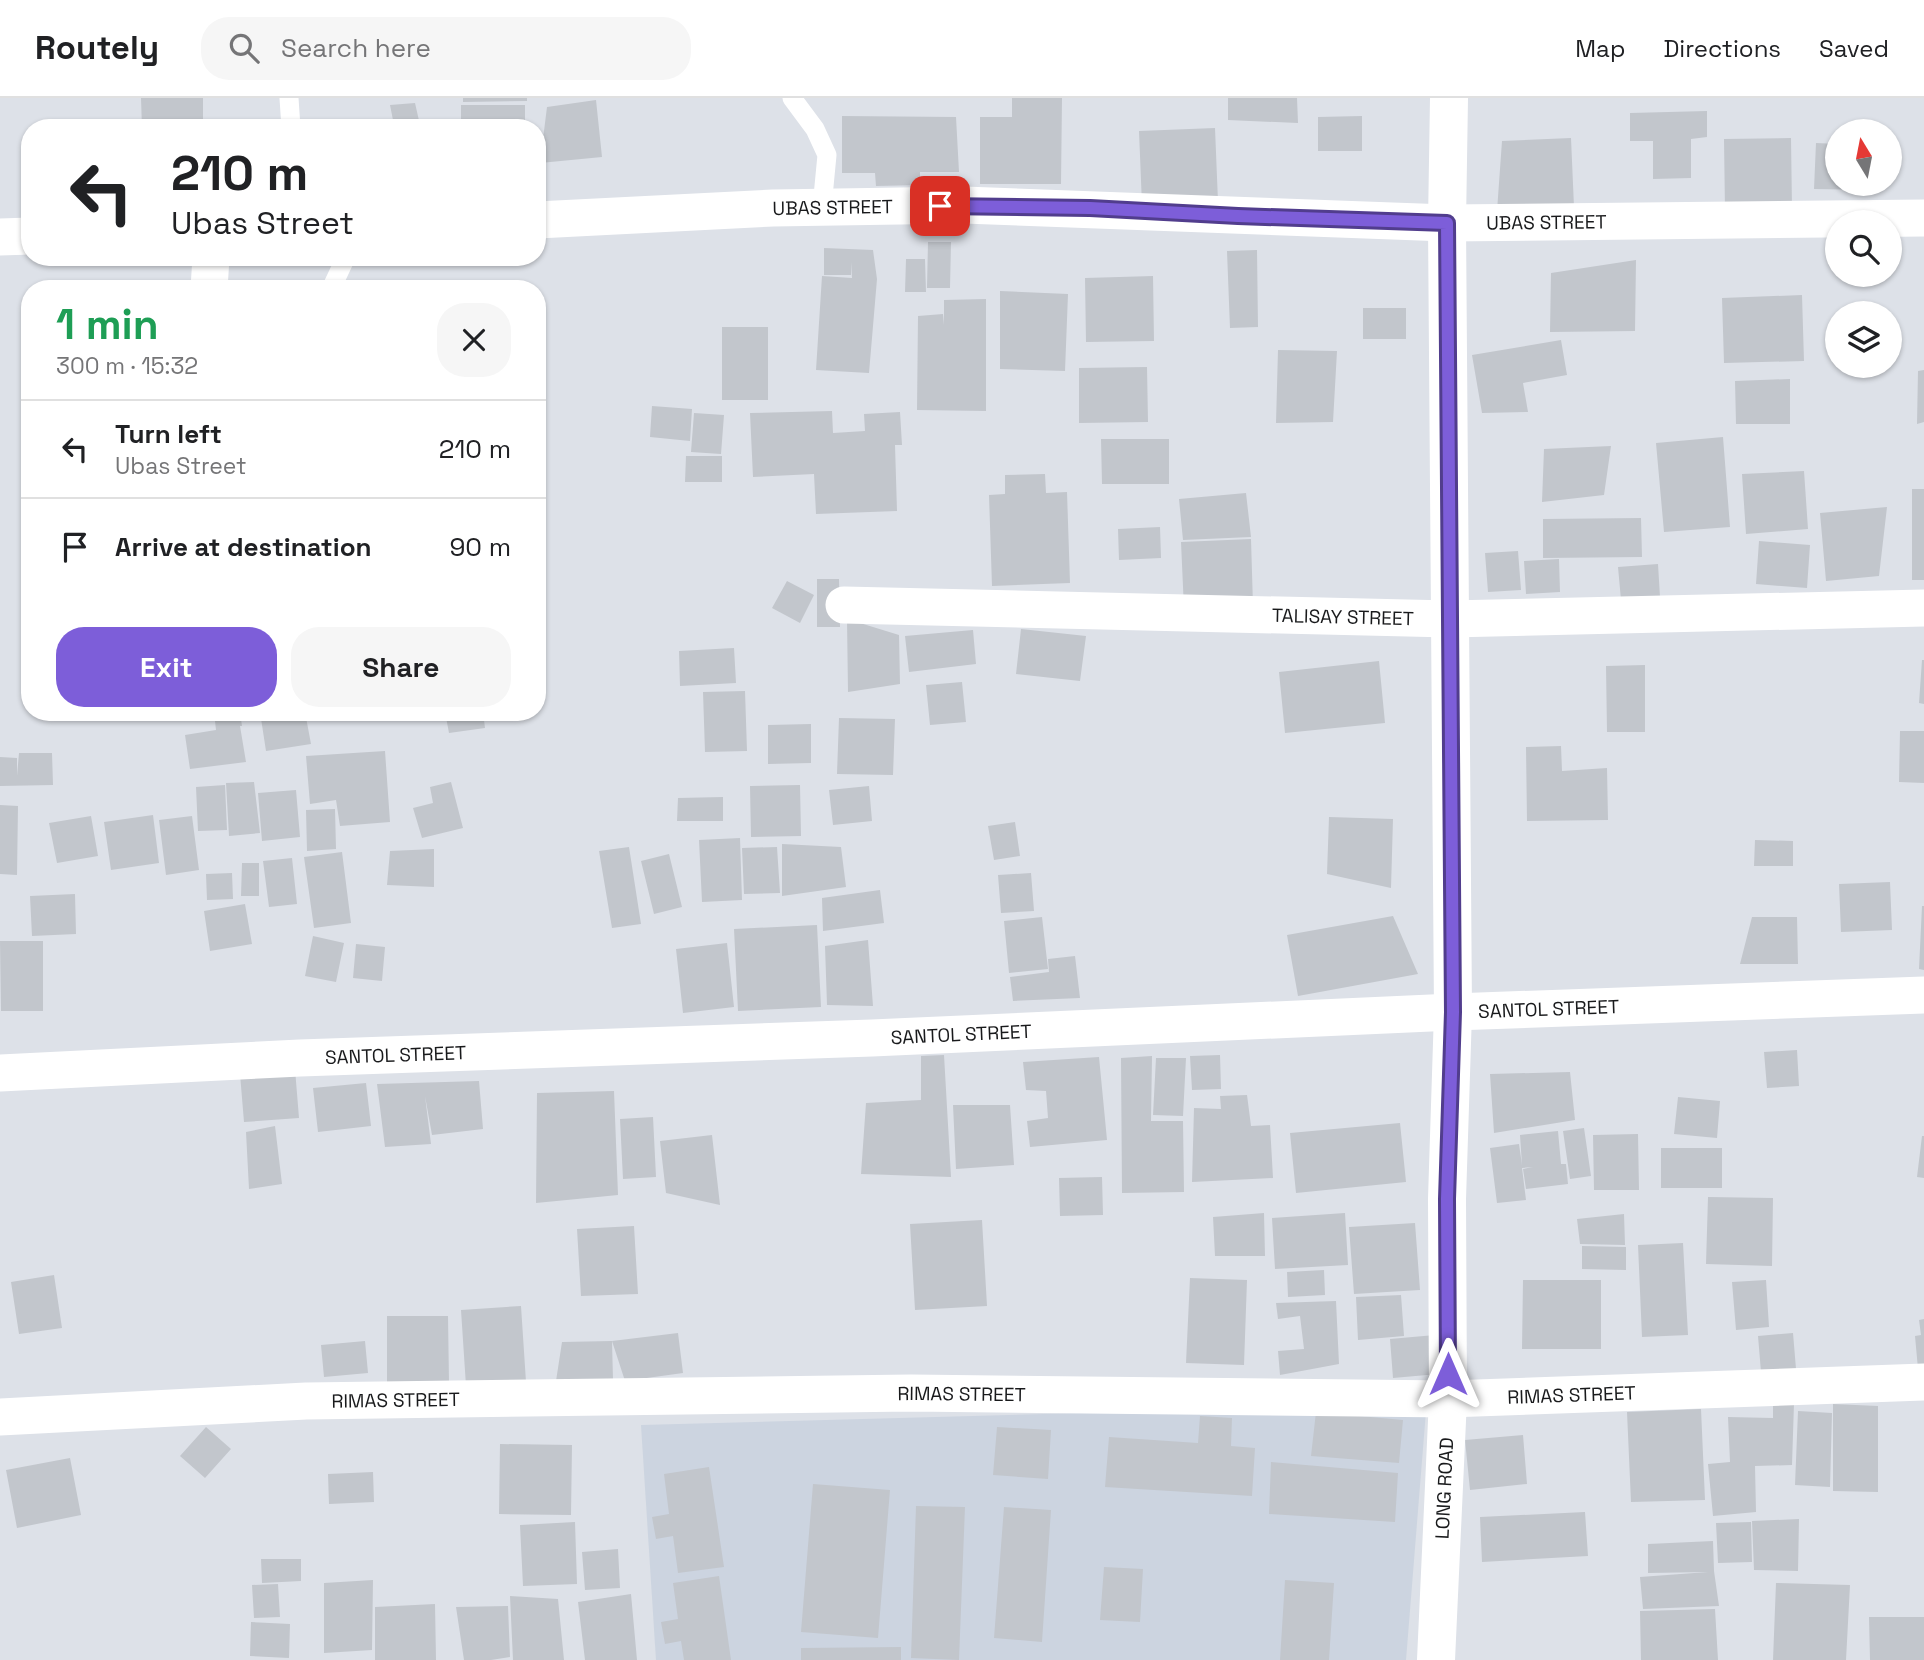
<!DOCTYPE html>
<meta charset="utf-8">
<style>
body{margin:0;font-family:"Space Grotesk",sans-serif;background:#f6f6f6;color:#202124;height:100vh;display:flex;flex-direction:column;font-size:26px;white-space:nowrap}
*{box-sizing:border-box;margin:0}
p{font-size:23px;color:#757577}
.icon{flex:none;width:38px;height:38px;fill:none;stroke:currentColor;stroke-width:2;stroke-linecap:round;stroke-linejoin:round}
.map{position:relative;flex:1;overflow:hidden}
.panel{position:absolute;left:21px;top:182px;width:525px;height:441px;display:flex;flex-direction:column;background:#fff;border-radius:28px;box-shadow:0 2px 5px #0004}
.panel>*{flex:none}
.guide{position:absolute;left:21px;top:21px;width:525px;height:147px;border-radius:28px;box-shadow:0 2px 5px #0004;background:#fff;color:#202124;overflow:hidden}
.needle{width:46px;rotate:350deg}
.buttons{position:absolute;left:1825px;top:21px;display:grid;gap:14px}
.buttons a{display:grid;place-items:center;width:77px;height:77px;border-radius:50%;background:#fff;box-shadow:0 2px 5px #0004;font-size:35px}
.pin{position:absolute;display:grid;place-items:center;width:60px;height:60px;color:#fff;margin:-30px;border-radius:14px;box-shadow:0 4px 10px #0006}
.me{position:absolute;width:77px;margin:-38px;rotate:0deg;stroke-linejoin:round;filter:drop-shadow(0 0 5px #0008)}
.turn{display:flex;align-items:center;gap:24px;height:147px;padding:0 35px;font-size:32px}
.turn .icon{width:91px;height:91px;stroke-width:2.5}
.turn b{display:block;font-size:49px;line-height:60px}
.round{display:grid;place-items:center;flex:none;width:74px;height:74px;border-radius:28px;background:#f6f6f6}
.headline{display:flex;align-items:center;justify-content:space-between;height:119px;padding:0 35px}
h1{font-size:42px;font-weight:700;line-height:52px;color:#1e9e55}
.action{display:flex;gap:14px;margin-top:auto;padding:14px 35px}
.action a{flex:1;height:80px;border-radius:28px;background:#7d5ed9;color:#fff;font-size:28px;font-weight:700;line-height:80px;text-align:center}
.action a+a{background:#f6f6f6;color:#202124}
ul{padding:0;list-style:none}
li{display:flex;align-items:center;gap:21px;height:98px;padding:0 35px;border-top:2px solid #e0e0e0}
li div{flex:1}
li b{display:block;font-size:26px}
li em{font-style:normal}
header{display:flex;align-items:center;gap:42px;box-sizing:border-box;height:98px;padding:0 35px;background:#fff;border-bottom:2px solid #e0e0e0}
header strong{font-size:33px}
nav{display:flex;gap:38px;margin-inline-start:auto;font-size:24px}
.search{width:490px;height:63px;background:#f6f6f6;display:flex;align-items:center;gap:18px;box-sizing:border-box;padding:0 24px;border-radius:28px;color:#757577;font-size:26px}
.map>svg:first-child{display:block}
.built{fill:#ccd4e0}
.building{fill:#c2c6cc}
.lines{fill:none;stroke-linecap:round;stroke-linejoin:round}
.service{stroke:#fff;stroke-width:19}
.minor{stroke:#fff;stroke-width:37}
.tertiary{stroke:#fff;stroke-width:38}
.route-casing{stroke:#513d8d;stroke-width:18}
.route{stroke:#7d5ed9;stroke-width:12}
.labels{text-anchor:middle;stroke-width:7;stroke-linejoin:round;paint-order:stroke}
.street-label{font-size:19px;fill:#191a1c;stroke:#ebeff5}
</style>
<header>
<strong>Routely</strong>
<div class="search"><svg class="icon" aria-label="search" viewBox="0 0 24 24"><circle cx="10" cy="10" r="6"/><path d="M15 15l6 6"/></svg>Search here</div>
<nav><a>Map</a><a>Directions</a><a>Saved</a></nav>
</header>
<div class="map">
<svg width="1924" height="1562" viewBox="0 0 1924 1562">
<rect width="100%" height="100%" fill="#dde1e8"/>
<!-- built -->
<path class="built" d="M 1226,1311 L 1426,1313 L 1406,1562 L 656,1562 L 641,1327 Z"/>
<!-- building -->
<path class="building" d="M 141,0 L 203,0 L 203,30 L 142,30 Z
M 463,0 L 527,0 L 527,3 L 463,4 Z
M 1012,0 L 1062,0 L 1061,86 L 980,86 L 980,19 L 1012,19 Z
M 1228,0 L 1297,0 L 1298,25 L 1228,22 Z
M 596,2 L 602,59 L 540,65 L 547,9 Z
M 415,5 L 420,27 L 394,27 L 390,7 Z
M 461,7 L 525,7 L 525,30 L 461,30 Z
M 1707,13 L 1707,39 L 1691,41 L 1691,80 L 1653,81 L 1653,43 L 1630,43 L 1630,15 Z
M 842,18 L 956,19 L 959,74 L 920,74 L 920,87 L 876,88 L 875,75 L 842,75 Z
M 1362,18 L 1362,53 L 1318,53 L 1318,19 Z
M 1215,30 L 1218,104 L 1142,107 L 1139,33 Z
M 1571,40 L 1574,109 L 1497,113 L 1502,43 Z
M 1791,40 L 1792,111 L 1725,113 L 1724,41 Z
M 1816,45 L 1838,46 L 1838,86 L 1871,86 L 1871,92 L 1814,91 Z
M 928,144 L 951,144 L 950,190 L 927,190 Z
M 824,150 L 873,152 L 877,181 L 869,275 L 816,272 L 822,178 L 852,180 L 851,164 L 851,177 L 824,177 Z
M 1257,152 L 1258,229 L 1230,230 L 1227,153 Z
M 906,161 L 925,161 L 926,194 L 905,194 Z
M 1636,162 L 1635,233 L 1550,234 L 1551,175 Z
M 1153,178 L 1154,243 L 1086,244 L 1085,180 Z
M 1000,193 L 1068,196 L 1065,273 L 1000,271 Z
M 1802,197 L 1804,263 L 1724,265 L 1722,200 Z
M 986,201 L 986,313 L 917,312 L 918,218 L 943,216 L 944,227 L 944,202 Z
M 1363,210 L 1406,210 L 1406,241 L 1363,241 Z
M 722,229 L 768,229 L 768,302 L 722,302 Z
M 1561,242 L 1567,277 L 1523,285 L 1528,314 L 1482,315 L 1472,257 Z
M 1278,252 L 1337,253 L 1333,324 L 1276,325 Z
M 1147,269 L 1148,324 L 1079,325 L 1079,270 Z
M 1924,272 L 1924,324 L 1917,326 L 1918,273 Z
M 1790,281 L 1790,326 L 1736,326 L 1735,283 Z
M 652,308 L 692,311 L 690,343 L 650,339 Z
M 832,313 L 833,335 L 865,333 L 864,316 L 900,314 L 902,347 L 895,347 L 897,413 L 816,416 L 814,376 L 753,379 L 750,315 Z
M 694,315 L 724,317 L 721,356 L 691,354 Z
M 1723,339 L 1730,429 L 1664,434 L 1656,345 Z
M 1101,341 L 1169,341 L 1169,386 L 1102,386 Z
M 1611,348 L 1604,397 L 1542,404 L 1544,351 Z
M 686,358 L 722,358 L 722,384 L 685,384 Z
M 1804,373 L 1808,431 L 1746,436 L 1742,376 Z
M 1045,376 L 1046,395 L 1067,394 L 1070,485 L 992,488 L 989,397 L 1005,396 L 1005,377 Z
M 1912,391 L 1924,391 L 1924,482 L 1912,482 Z
M 1246,395 L 1251,439 L 1183,442 L 1179,401 Z
M 1887,409 L 1879,478 L 1826,483 L 1820,415 Z
M 1641,420 L 1642,459 L 1543,460 L 1543,421 Z
M 1160,429 L 1161,460 L 1119,462 L 1118,431 Z
M 1251,441 L 1253,508 L 1184,511 L 1181,444 Z
M 1759,443 L 1810,447 L 1807,490 L 1756,486 Z
M 1518,453 L 1521,492 L 1488,494 L 1485,455 Z
M 1559,461 L 1560,494 L 1526,496 L 1524,463 Z
M 1658,466 L 1660,499 L 1621,502 L 1618,469 Z
M 817,481 L 839,481 L 840,529 L 817,529 Z
M 787,483 L 814,497 L 800,525 L 772,510 Z
M 847,521 L 899,537 L 900,586 L 848,594 Z
M 1021,531 L 1086,538 L 1080,583 L 1016,576 Z
M 973,532 L 976,566 L 909,574 L 905,538 Z
M 734,550 L 736,585 L 680,588 L 679,553 Z
M 1922,562 L 1924,562 L 1924,606 L 1919,605 Z
M 1379,563 L 1385,625 L 1285,635 L 1279,574 Z
M 1645,567 L 1645,634 L 1607,634 L 1606,568 Z
M 962,584 L 966,624 L 930,627 L 926,587 Z
M 745,593 L 747,653 L 705,654 L 703,594 Z
M 214,614 L 240,614 L 242,628 L 240,628 L 246,664 L 190,671 L 185,637 L 216,632 Z
M 260,614 L 305,614 L 311,646 L 266,653 Z
M 445,614 L 483,614 L 485,630 L 449,635 Z
M 839,620 L 895,621 L 893,677 L 837,676 Z
M 811,626 L 811,665 L 768,666 L 768,627 Z
M 1900,633 L 1924,633 L 1924,685 L 1899,684 Z
M 1561,648 L 1562,673 L 1607,670 L 1608,722 L 1527,723 L 1526,649 Z
M 385,653 L 390,724 L 340,728 L 336,702 L 310,706 L 306,658 Z
M 19,655 L 52,655 L 53,687 L 0,688 L 0,659 L 17,660 L 17,678 Z
M 254,684 L 260,735 L 229,738 L 226,685 Z
M 451,684 L 463,730 L 422,740 L 413,710 L 433,705 L 430,689 Z
M 225,687 L 227,732 L 198,733 L 196,689 Z
M 800,687 L 801,738 L 751,739 L 750,688 Z
M 869,688 L 872,723 L 833,727 L 829,692 Z
M 296,692 L 300,739 L 262,743 L 258,695 Z
M 723,699 L 723,723 L 677,723 L 678,700 Z
M 0,707 L 18,708 L 17,777 L 0,776 Z
M 335,711 L 336,751 L 307,753 L 306,712 Z
M 153,717 L 159,765 L 111,772 L 104,724 Z
M 91,718 L 98,758 L 57,765 L 49,725 Z
M 192,718 L 199,772 L 166,777 L 159,722 Z
M 1329,719 L 1393,721 L 1391,790 L 1327,776 Z
M 1015,724 L 1020,758 L 994,762 L 988,728 Z
M 740,740 L 742,802 L 702,804 L 699,742 Z
M 1755,742 L 1793,743 L 1793,768 L 1754,768 Z
M 782,746 L 841,749 L 846,789 L 782,798 Z
M 629,749 L 641,826 L 612,830 L 599,753 Z
M 777,749 L 780,795 L 744,796 L 742,750 Z
M 434,751 L 434,789 L 387,787 L 390,753 Z
M 342,754 L 351,825 L 314,830 L 304,759 Z
M 669,756 L 682,809 L 654,816 L 641,763 Z
M 292,760 L 297,806 L 269,809 L 263,763 Z
M 242,765 L 259,765 L 259,798 L 241,798 Z
M 232,775 L 233,801 L 207,802 L 206,776 Z
M 1031,775 L 1034,813 L 1001,815 L 998,777 Z
M 1890,784 L 1892,832 L 1841,834 L 1839,786 Z
M 880,792 L 884,825 L 823,833 L 822,800 Z
M 75,796 L 76,836 L 32,838 L 30,798 Z
M 245,806 L 252,846 L 210,853 L 204,813 Z
M 1922,808 L 1924,808 L 1924,872 L 1919,871 Z
M 1393,818 L 1418,876 L 1298,898 L 1287,837 Z
M 1042,819 L 1048,871 L 1009,875 L 1004,823 Z
M 1752,819 L 1797,819 L 1798,866 L 1740,866 Z
M 817,827 L 821,909 L 738,913 L 734,831 Z
M 313,838 L 344,845 L 336,884 L 305,878 Z
M 868,842 L 873,908 L 827,907 L 825,848 Z
M 0,843 L 43,843 L 43,913 L 1,913 Z
M 727,845 L 734,909 L 683,915 L 676,851 Z
M 356,846 L 385,849 L 382,883 L 353,880 Z
M 1075,858 L 1080,900 L 1013,903 L 1010,879 L 1049,874 L 1048,861 Z
M 1797,952 L 1799,988 L 1767,990 L 1764,954 Z
M 944,957 L 951,1079 L 861,1076 L 866,1005 L 921,1002 L 921,958 Z
M 1220,957 L 1221,991 L 1192,992 L 1190,958 Z
M 1152,958 L 1151,1023 L 1183,1023 L 1184,1094 L 1122,1095 L 1121,960 Z
M 1099,959 L 1107,1042 L 1030,1049 L 1027,1023 L 1048,1020 L 1046,993 L 1026,992 L 1023,964 Z
M 1156,960 L 1186,960 L 1183,1018 L 1153,1017 Z
M 295,971 L 299,1020 L 244,1024 L 240,976 Z
M 1570,974 L 1575,1022 L 1494,1035 L 1490,976 Z
M 479,983 L 483,1031 L 432,1037 L 425,998 L 431,1046 L 385,1049 L 377,986 Z
M 366,985 L 371,1028 L 318,1034 L 313,990 Z
M 614,993 L 618,1097 L 536,1105 L 537,995 Z
M 1247,997 L 1251,1028 L 1270,1027 L 1273,1080 L 1192,1084 L 1194,1010 L 1221,1011 L 1220,998 Z
M 1678,999 L 1720,1003 L 1717,1040 L 1674,1036 Z
M 953,1007 L 1010,1007 L 1014,1067 L 956,1071 Z
M 653,1019 L 656,1079 L 623,1081 L 620,1021 Z
M 1400,1025 L 1406,1084 L 1296,1095 L 1290,1035 Z
M 275,1028 L 282,1086 L 249,1091 L 246,1034 Z
M 1584,1030 L 1591,1078 L 1570,1081 L 1563,1033 Z
M 1558,1033 L 1561,1066 L 1566,1066 L 1568,1086 L 1526,1091 L 1523,1071 L 1533,1069 L 1522,1070 L 1526,1102 L 1497,1105 L 1490,1050 L 1519,1046 L 1522,1067 L 1520,1037 Z
M 1638,1036 L 1639,1092 L 1594,1092 L 1593,1037 Z
M 712,1037 L 720,1107 L 666,1095 L 660,1043 Z
M 1922,1038 L 1924,1038 L 1924,1080 L 1917,1079 Z
M 1661,1050 L 1722,1050 L 1722,1090 L 1661,1090 Z
M 1102,1079 L 1103,1117 L 1060,1118 L 1059,1080 Z
M 1708,1099 L 1773,1100 L 1772,1168 L 1706,1166 Z
M 1264,1115 L 1265,1158 L 1215,1158 L 1213,1119 Z
M 1345,1115 L 1348,1167 L 1275,1171 L 1272,1120 Z
M 1624,1116 L 1625,1147 L 1580,1146 L 1577,1121 Z
M 982,1122 L 987,1208 L 915,1212 L 910,1126 Z
M 1415,1125 L 1420,1192 L 1354,1196 L 1349,1129 Z
M 634,1128 L 638,1196 L 581,1198 L 577,1131 Z
M 1683,1145 L 1688,1237 L 1642,1239 L 1638,1147 Z
M 1582,1148 L 1626,1149 L 1626,1172 L 1582,1171 Z
M 1324,1172 L 1325,1197 L 1288,1199 L 1287,1174 Z
M 54,1177 L 62,1230 L 19,1236 L 11,1184 Z
M 1190,1180 L 1247,1182 L 1244,1267 L 1186,1265 Z
M 1523,1182 L 1601,1182 L 1601,1251 L 1522,1251 Z
M 1766,1182 L 1769,1229 L 1736,1232 L 1732,1184 Z
M 1401,1197 L 1404,1238 L 1358,1242 L 1356,1199 Z
M 1336,1203 L 1339,1266 L 1280,1277 L 1278,1253 L 1304,1251 L 1300,1218 L 1278,1221 L 1276,1205 Z
M 521,1208 L 526,1284 L 466,1288 L 461,1212 Z
M 387,1218 L 448,1218 L 449,1285 L 387,1285 Z
M 1924,1221 L 1924,1271 L 1918,1271 L 1915,1238 L 1921,1237 L 1919,1222 Z
M 678,1235 L 683,1275 L 625,1283 L 612,1243 L 613,1282 L 556,1283 L 562,1244 L 612,1243 Z
M 1793,1235 L 1796,1271 L 1761,1274 L 1758,1238 Z
M 1435,1237 L 1438,1276 L 1393,1280 L 1390,1241 Z
M 365,1243 L 368,1275 L 324,1279 L 321,1247 Z
M 1794,1305 L 1792,1367 L 1755,1368 L 1756,1414 L 1713,1418 L 1708,1366 L 1730,1364 L 1728,1319 L 1773,1320 L 1773,1307 Z
M 1833,1306 L 1878,1308 L 1878,1394 L 1833,1393 Z
M 1701,1311 L 1705,1402 L 1631,1404 L 1627,1314 Z
M 1798,1313 L 1832,1315 L 1830,1389 L 1795,1387 Z
M 1316,1314 L 1403,1322 L 1399,1365 L 1311,1358 Z
M 1200,1318 L 1232,1320 L 1231,1348 L 1255,1350 L 1252,1398 L 1105,1389 L 1109,1339 L 1198,1345 Z
M 206,1329 L 231,1351 L 205,1380 L 180,1358 Z
M 997,1329 L 1051,1332 L 1048,1381 L 993,1377 Z
M 1523,1337 L 1527,1386 L 1470,1392 L 1465,1342 Z
M 500,1346 L 572,1347 L 571,1417 L 499,1416 Z
M 70,1360 L 81,1417 L 17,1430 L 6,1372 Z
M 1271,1364 L 1398,1375 L 1395,1424 L 1269,1416 Z
M 709,1369 L 724,1469 L 678,1475 L 673,1438 L 656,1441 L 652,1419 L 669,1416 L 664,1376 Z
M 373,1374 L 374,1404 L 329,1406 L 328,1376 Z
M 813,1386 L 890,1392 L 878,1540 L 801,1534 Z
M 916,1408 L 965,1409 L 959,1562 L 911,1560 Z
M 1004,1409 L 1051,1412 L 1042,1544 L 994,1540 Z
M 1585,1414 L 1588,1458 L 1482,1464 L 1480,1419 Z
M 1799,1421 L 1798,1473 L 1754,1472 L 1752,1423 Z
M 575,1424 L 577,1486 L 523,1488 L 520,1427 Z
M 1751,1424 L 1752,1464 L 1718,1465 L 1716,1425 Z
M 1713,1443 L 1714,1473 L 1719,1508 L 1643,1511 L 1640,1479 L 1708,1474 L 1648,1475 L 1648,1446 Z
M 618,1451 L 620,1490 L 585,1492 L 582,1454 Z
M 261,1461 L 301,1461 L 301,1483 L 262,1485 Z
M 1104,1469 L 1143,1471 L 1140,1524 L 1100,1522 Z
M 719,1478 L 731,1562 L 684,1562 L 681,1543 L 665,1546 L 661,1524 L 678,1521 L 673,1485 Z
M 373,1482 L 372,1552 L 324,1555 L 324,1485 Z
M 1285,1482 L 1334,1485 L 1329,1562 L 1280,1562 Z
M 1776,1485 L 1850,1487 L 1846,1562 L 1773,1562 Z
M 278,1486 L 280,1519 L 254,1520 L 252,1487 Z
M 631,1496 L 637,1562 L 585,1562 L 578,1504 Z
M 510,1498 L 558,1501 L 564,1562 L 513,1562 Z
M 435,1506 L 436,1562 L 375,1562 L 375,1509 Z
M 508,1508 L 510,1559 L 491,1562 L 464,1562 L 456,1509 Z
M 1715,1511 L 1718,1562 L 1641,1562 L 1640,1513 Z
M 1869,1519 L 1924,1519 L 1924,1562 L 1870,1562 Z
M 251,1524 L 290,1526 L 289,1560 L 250,1558 Z
M 901,1549 L 901,1562 L 801,1562 L 801,1550 Z"/>
<g class="lines">
<!-- service -->
<path class="service" d="M 289,0 L 291,30
M 792,0 L 815,31 L 827,57 L 822,109
M 331,191 L 346,159"/>
<!-- minor -->
<g class="minor">
<path id="s1" d="M 537,122 L 773,110 L 964,107 L 1447,125 L 1924,120"/>
<path d="M 0,139 L 30,138"/>
<path d="M 209,191 L 211,159"/>
<path id="s2" d="M 844,507 L 1450,521 L 1924,510"/>
<path id="s3" d="M 0,975 L 300,960 L 872,940 L 1453,914 L 1924,897"/>
<path id="s4" d="M 0,1319 L 306,1303 L 911,1295 L 1448,1301 L 1924,1284"/>
</g>
<!-- tertiary -->
<path class="tertiary" id="s5" d="M 1436,1562 L 1448,1301 L 1447,1101 L 1453,914 L 1447,125 L 1449,0"/>
</g>
<g class="lines">
<defs>
<path id="route" d="M 940,108 L 1090,110 L 1238,118 L 1447,125 L 1453,914 L 1447,1101 L 1448,1276"/>
</defs>
<!-- route casing -->
<use href="#route" class="route-casing"/>
<!-- route -->
<use href="#route" class="route"/>
</g>
<g class="labels">
<!-- street labels -->
<g class="street-label">
<text dy="7" stroke="none"><textPath href="#s1" startOffset="296">UBAS STREET</textPath></text>
<text dy="7" stroke="none"><textPath href="#s1" startOffset="1010">UBAS STREET</textPath></text>
<text dy="7" stroke="none"><textPath href="#s2" startOffset="499">TALISAY STREET</textPath></text>
<text dy="7" stroke="none"><textPath href="#s3" startOffset="1550">SANTOL STREET</textPath></text>
<text dy="7" stroke="none"><textPath href="#s3" startOffset="962">SANTOL STREET</textPath></text>
<text dy="7" stroke="none"><textPath href="#s3" startOffset="396">SANTOL STREET</textPath></text>
<text dy="7" stroke="none"><textPath href="#s4" startOffset="962">RIMAS STREET</textPath></text>
<text dy="7" stroke="none"><textPath href="#s4" startOffset="1572">RIMAS STREET</textPath></text>
<text dy="7" stroke="none"><textPath href="#s4" startOffset="396">RIMAS STREET</textPath></text>
<text dy="7" stroke="none"><textPath href="#s5" startOffset="172">LONG ROAD</textPath></text>
</g>
</g>
</svg>
<div class="buttons">
<a><svg class="needle" viewBox="-14 -14 28 28"><path d="M0-13l5 13h-10z" fill="#e53935"/><path d="M0 13l5-13h-10z" fill="#757577"/></svg></a>
<a><svg class="icon" aria-label="search" viewBox="0 0 24 24"><circle cx="10" cy="10" r="6"/><path d="M15 15l6 6"/></svg></a>
<a><svg class="icon" aria-label="layers" viewBox="0 0 24 24"><path d="M12 4l9 5-9 5-9-5zM3 14l9 5 9-5"/></svg></a>
</div>
<div class="pin" style="left:940px;top:108px;background:#d93025"><svg class="icon" aria-label="arrive" viewBox="0 0 24 24"><path d="M6 21V4h12l-3 4 3 4H6"/></svg></div>
<svg class="me" style="left:1448px;top:1276px" viewBox="-20 -20 40 40"><path d="M0-17L14 15 0 8-14 15z" fill="#7d5ed9" stroke="#fff" stroke-width="4"/></svg>
<div class="guide">
<div class="turn"><svg class="icon" aria-label="left" viewBox="0 0 24 24"><path d="M17 20v-9H6M10 6l-5 5 5 5"/></svg><div><b>210 m</b>Ubas Street</div></div>
</div>
<section class="panel">
<div class="headline"><div><h1>1 min</h1><p>300 m · 15:32</p></div><a class="round"><svg class="icon" aria-label="close" viewBox="0 0 24 24"><path d="M6 6l12 12M18 6L6 18"/></svg></a></div>
<ul>
<li><svg class="icon" aria-label="left" viewBox="0 0 24 24"><path d="M17 20v-9H6M10 6l-5 5 5 5"/></svg><div><b>Turn left</b><p>Ubas Street</p></div><em>210 m</em></li>
<li><svg class="icon" aria-label="arrive" viewBox="0 0 24 24"><path d="M6 21V4h12l-3 4 3 4H6"/></svg><div><b>Arrive at destination</b></div><em>90 m</em></li>
</ul>
<div class="action"><a>Exit</a><a>Share</a></div>
</section>
</div>
